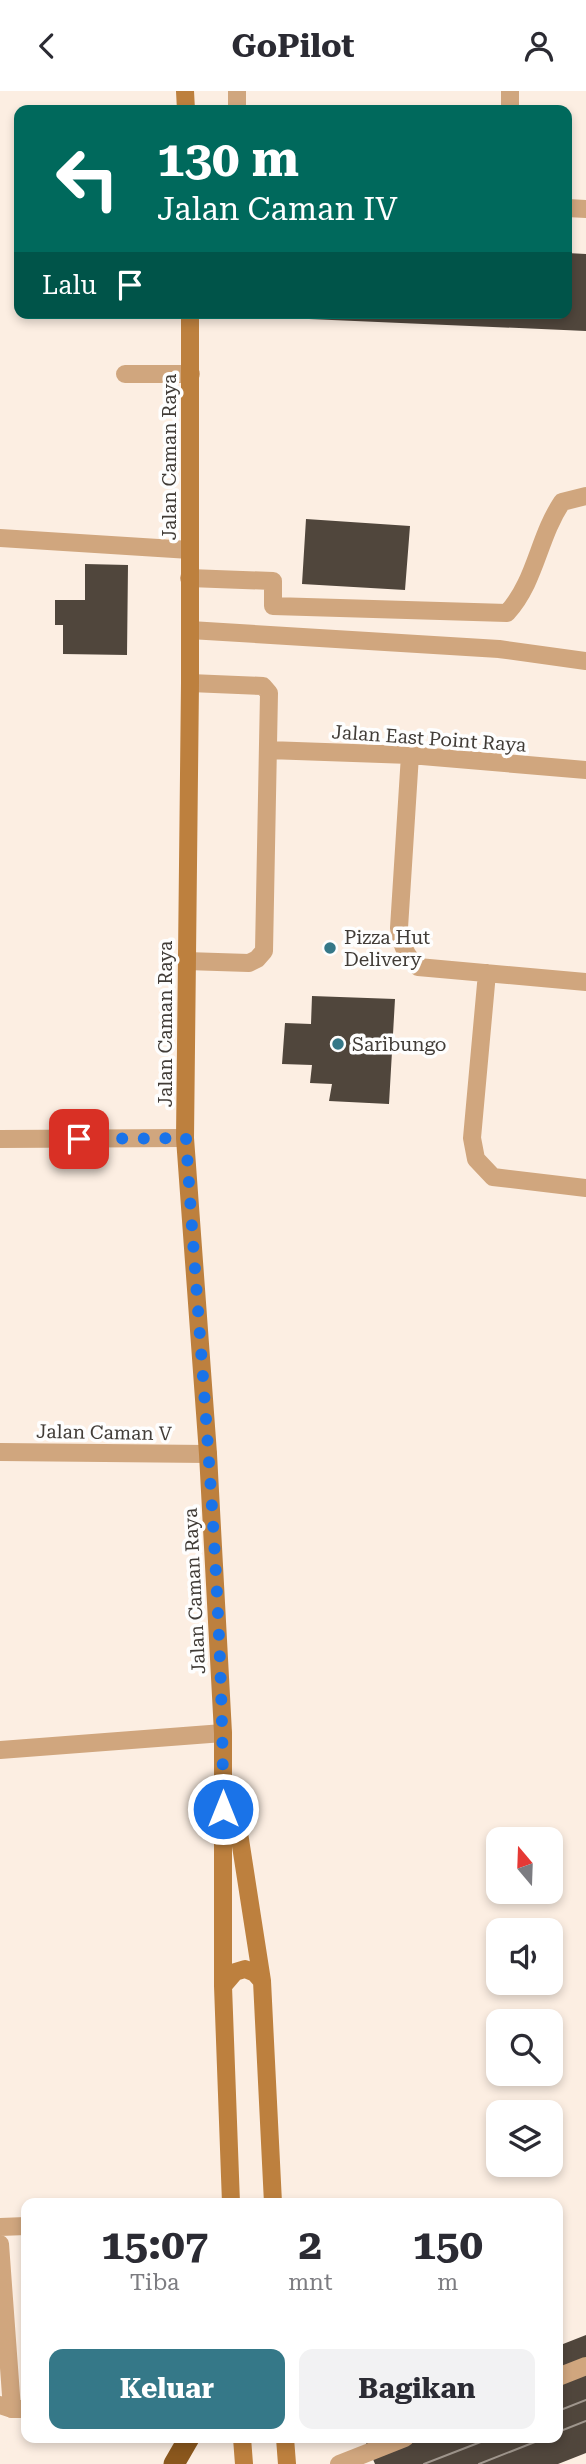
<!DOCTYPE html>
<html lang="id">
<style>
body{margin:0;font-family:"Roboto Serif",serif;background:#f2f2f3;color:#2b2b33;height:100vh;display:flex;flex-direction:column;font-size:26px;white-space:nowrap}
*{box-sizing:border-box;margin:0}
p{font-size:23px;color:#7c7c81}
.icon{flex:none;width:38px;height:38px;fill:none;stroke:currentColor;stroke-width:2;stroke-linecap:round;stroke-linejoin:round}
.map{position:relative;flex:1;overflow:hidden}
.sheet{position:absolute;left:21px;top:2107px;width:542px;height:245px;display:flex;flex-direction:column;background:#fff;border-radius:14px;box-shadow:0 4px 10px #0003}
.sheet>*{flex:none}
.hud{position:absolute;left:14px;top:14px;width:558px;height:214px;border-radius:14px;box-shadow:0 4px 10px #0003;background:#00695c;color:#fff;overflow:hidden}
.needle{width:46px;rotate:341deg}
.buttons{position:absolute;left:486px;top:1736px;display:grid;gap:14px}
.buttons a{display:grid;place-items:center;width:77px;height:77px;border-radius:14px;background:#fff;box-shadow:0 4px 10px #0003;font-size:35px}
.pin{position:absolute;display:grid;place-items:center;width:60px;height:60px;color:#fff;margin:-30px;border-radius:14px;box-shadow:0 4px 10px #0006}
.me{position:absolute;width:77px;margin:-38px;rotate:0deg;stroke-linejoin:round;filter:drop-shadow(0 0 5px #0008)}
.turn{display:flex;align-items:center;gap:24px;height:147px;padding:0 28px;font-size:32px}
.turn .icon{width:91px;height:91px;stroke-width:2.5}
.turn b{display:block;font-size:49px;line-height:60px}
.then{display:flex;align-items:center;height:66px;padding:0 28px;background:#0003;gap:14px;font-size:26px}
.eta{display:flex;justify-content:space-evenly;align-items:center;height:119px;text-align:center}
.eta b{font-size:42px;font-weight:700;line-height:49px}
.primary-button{display:flex;gap:14px;margin-top:auto;padding:14px 28px}
.primary-button a{flex:1;height:80px;border-radius:14px;background:#357888;color:#fff;font-size:28px;font-weight:700;line-height:80px;text-align:center}
.primary-button a+a{background:#f2f2f3;color:#2b2b33}
header{display:flex;justify-content:space-between;align-items:center;height:91px;padding:0 28px;background:#fff;font-size:32px;font-weight:700}
.map>svg:first-child{display:block}
.building{fill:#50463c}
.lines{fill:none;stroke-linecap:round;stroke-linejoin:round}
.service{stroke:#d0a67e;stroke-width:18}
.minor{stroke:#d0a67e;stroke-width:18}
.secondary{stroke:#bd803e;stroke-width:18}
.motorway{stroke:#8a571d;stroke-width:21}
.tram{stroke:#9f968d;stroke-width:2}
.route{stroke:#1a73e8;stroke-width:12;stroke-dasharray:0 21.6}
.poi-dot{fill:#357888;stroke:#fefefe;stroke-width:2.5}
.labels{text-anchor:middle;stroke-width:7;stroke-linejoin:round;paint-order:stroke}
.street-label{font-size:19px;fill:#413c37;stroke:#fefefe}
.poi-label{font-size:19px;fill:#413c37;stroke:#fefefe;text-anchor:start}
</style>
<header><svg class="icon" aria-label="back" viewBox="0 0 24 24"><path d="M15 5l-7 7 7 7"/></svg>GoPilot<svg class="icon" aria-label="person" viewBox="0 0 24 24"><circle cx="12" cy="8" r="4"/><path d="M4 21q1-7 8-7t8 7"/></svg></header>
<div class="map">
<svg width="586" height="2373" viewBox="0 0 586 2373">
<rect width="100%" height="100%" fill="#fceee2"/>
<!-- building -->
<path class="building" d="M 567,162 L 586,163 L 586,240 L 286,227 L 286,222 L 567,222 Z
M 306,428 L 410,435 L 405,499 L 302,493 Z
M 85,473 L 128,474 L 127,564 L 63,563 L 63,534 L 55,534 L 55,509 L 85,509 Z
M 312,905 L 395,908 L 389,1013 L 329,1010 L 332,993 L 310,992 L 312,974 L 282,973 L 285,932 L 311,933 Z
M 586,2244 L 586,2362 L 558,2373 L 375,2373 L 364,2347 L 558,2347 L 558,2255 Z"/>
<g class="lines">
<!-- service -->
<path class="service" d="M 237,0 L 237,19
M 510,0 L 510,19
M 567,117 L 586,118
M 189,487 L 273,490 L 273,515 L 507,522 C 536,490 538,447 562,411 L 586,405
M 0,1659 L 223,1642
M 0,2136 L 26,2135
M 0,2153 L 12,2318
M 558,2286 L 586,2275
M 339,2373 L 405,2347"/>
<!-- minor -->
<path class="minor" d="M 125,283 L 191,283
M 0,447 L 190,459
M 190,539 L 499,558 L 586,570
M 268,659 L 410,664 L 586,679
M 410,664 L 399,837 C 402,855 405,864 418,876 L 586,891
M 186,870 L 249,872 L 257,868 L 264,860 L 269,602 L 263,595 L 190,592
M 487,882 L 472,1047 L 476,1068 L 493,1086 L 586,1097
M 0,1048 L 185,1047
M 0,1361 L 208,1363
M 0,2314 L 12,2318 L 26,2318"/>
<!-- secondary -->
<path class="secondary" d="M 185,0 L 186,19
M 190,222 L 190,592 L 185,1047 L 208,1363 L 223,1642 L 223,1895 L 231,2112
M 232,1697 L 262,1890 L 273,2112
M 223,1895 L 235,1881 L 245,1878 L 255,1882 L 262,1890
M 242,2347 L 244,2373
M 285,2347 L 287,2373"/>
<!-- motorway -->
<path class="motorway" d="M 174,2373 L 189,2347"/>
<!-- tram -->
<path class="tram" d="M 558,2320 L 586,2309
M 558,2341 L 586,2330
M 424,2373 L 491,2347
M 479,2373 L 545,2347"/>
</g>
<g class="lines">
<!-- route -->
<path class="route" d="M 79,1048 L 186,1047 C 200,1270 223,1494 223,1718"/>
</g>
<!-- markers -->
<g class="poi-dot">
<circle cx="330" cy="857" r="7"/>
<circle cx="338" cy="953" r="7"/>
</g>
<g class="labels">
<!-- street labels -->
<g class="street-label">
<text transform="translate(169 366) rotate(-90)" y="7">Jalan Caman Raya</text>
<text transform="translate(429 647) rotate(4)" y="7">Jalan East Point Raya</text>
<text transform="translate(165 933) rotate(-90)" y="7">Jalan Caman Raya</text>
<text transform="translate(104 1341) rotate(1)" y="7">Jalan Caman V</text>
<text transform="translate(194 1500) rotate(-93)" y="7">Jalan Caman Raya</text>
</g>
<!-- poi labels -->
<g class="poi-label">
<text x="344" y="853">Pizza Hut<tspan x="344" dy="22">Delivery</tspan></text>
<text x="352" y="960">Saribungo</text>
</g>
</g>
</svg>
<div class="buttons">
<a><svg class="needle" viewBox="-14 -14 28 28"><path d="M0-13l5 13h-10z" fill="#e53935"/><path d="M0 13l5-13h-10z" fill="#7c7c81"/></svg></a>
<a><svg class="icon" aria-label="sound" viewBox="0 0 24 24"><path d="M4 9h4l5-4v14l-5-4H4zM17 9q2 3 0 6"/></svg></a>
<a><svg class="icon" aria-label="search" viewBox="0 0 24 24"><circle cx="10" cy="10" r="6"/><path d="M15 15l6 6"/></svg></a>
<a><svg class="icon" aria-label="layers" viewBox="0 0 24 24"><path d="M12 4l9 5-9 5-9-5zM3 14l9 5 9-5"/></svg></a>
</div>
<div class="pin" style="left:79px;top:1048px;background:#d93025"><svg class="icon" aria-label="arrive" viewBox="0 0 24 24"><path d="M6 21V4h12l-3 4 3 4H6"/></svg></div>
<svg class="me" style="left:223px;top:1718px" viewBox="-20 -20 40 40"><circle r="17" fill="#1a73e8" stroke="#fff" stroke-width="3"/><path d="M0-11L8 9 0 5-8 9z" fill="#fff"/></svg>
<div class="hud">
<div class="turn"><svg class="icon" aria-label="left" viewBox="0 0 24 24"><path d="M17 20v-9H6M10 6l-5 5 5 5"/></svg><div><b>130 m</b>Jalan Caman IV</div></div>
<div class="then">Lalu<svg class="icon" aria-label="arrive" viewBox="0 0 24 24"><path d="M6 21V4h12l-3 4 3 4H6"/></svg></div>
</div>
<section class="sheet">
<div class="eta">
<div><b>15:07</b><p>Tiba</p></div>
<div><b>2</b><p>mnt</p></div>
<div><b>150</b><p>m</p></div>
</div>
<div class="primary-button"><a>Keluar</a><a>Bagikan</a></div>
</section>
</div>
